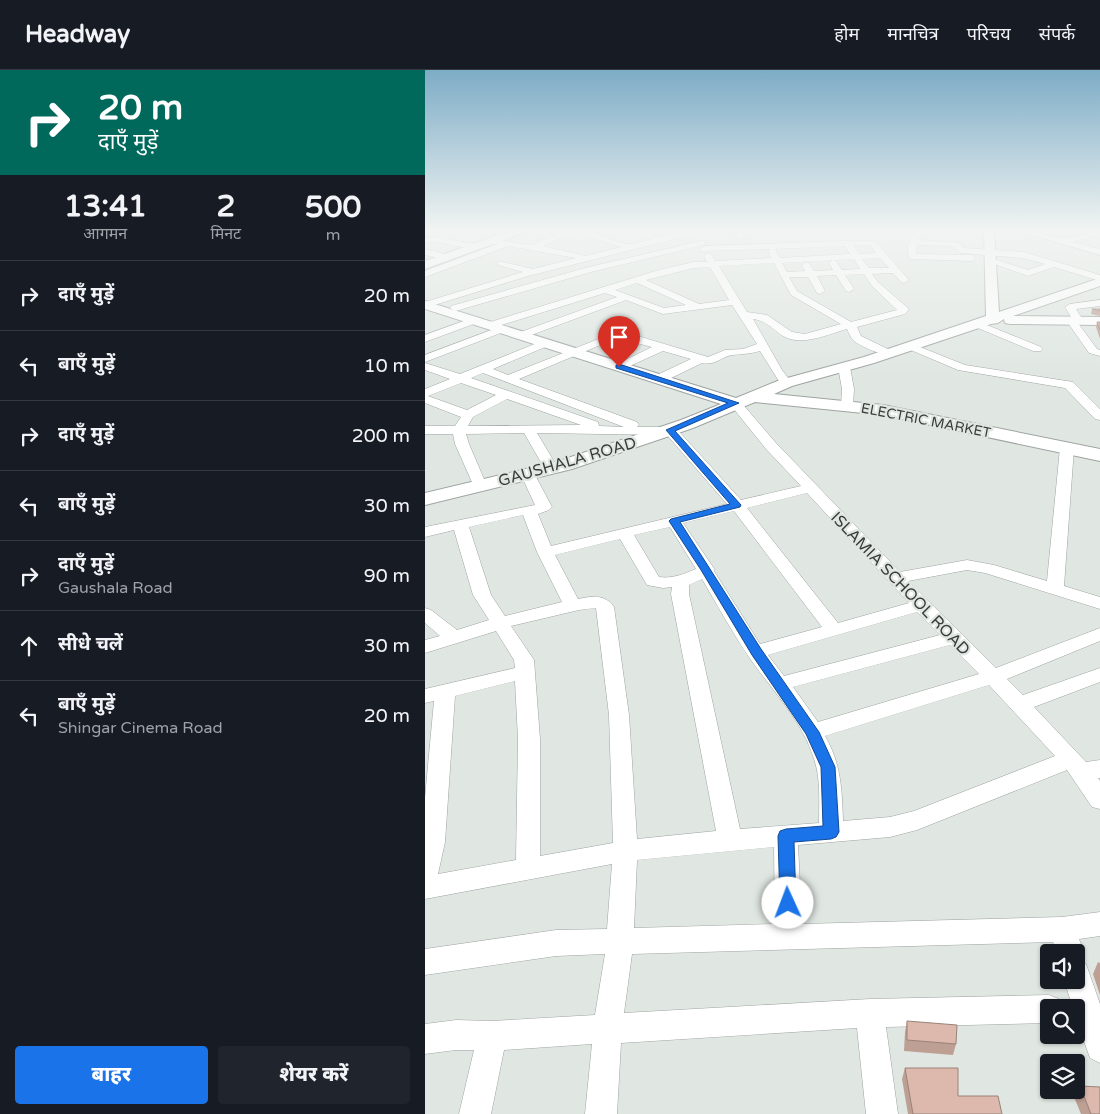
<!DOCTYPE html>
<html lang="hi">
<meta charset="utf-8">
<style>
body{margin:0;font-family:"Varela Round","Noto Sans Devanagari",sans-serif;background:#20242c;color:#f1f3f6;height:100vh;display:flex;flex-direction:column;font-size:19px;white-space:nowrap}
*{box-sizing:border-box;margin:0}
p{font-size:16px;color:#9ea1a6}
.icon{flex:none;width:28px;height:28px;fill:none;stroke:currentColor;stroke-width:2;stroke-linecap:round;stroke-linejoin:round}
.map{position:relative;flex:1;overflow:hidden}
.panel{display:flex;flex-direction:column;background:#171b24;width:425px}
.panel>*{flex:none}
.hud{background:#00695c;color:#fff;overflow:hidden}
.fabs{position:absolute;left:615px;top:874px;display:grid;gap:10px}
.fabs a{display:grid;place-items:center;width:45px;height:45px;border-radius:5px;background:#171b24;box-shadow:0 1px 4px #0004;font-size:25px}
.pin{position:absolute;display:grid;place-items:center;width:42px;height:42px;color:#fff;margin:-51px -21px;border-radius:50% 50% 50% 0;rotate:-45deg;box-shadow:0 0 5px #0007}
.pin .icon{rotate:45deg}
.me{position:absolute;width:55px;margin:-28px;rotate:358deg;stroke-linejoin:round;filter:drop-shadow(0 0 4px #0008)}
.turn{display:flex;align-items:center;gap:18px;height:105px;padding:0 15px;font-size:22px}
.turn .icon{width:65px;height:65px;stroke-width:2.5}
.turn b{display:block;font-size:35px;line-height:42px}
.eta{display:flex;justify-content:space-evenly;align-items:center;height:85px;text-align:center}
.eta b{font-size:30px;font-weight:800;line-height:35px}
.button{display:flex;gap:10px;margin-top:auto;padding:10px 15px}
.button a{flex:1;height:58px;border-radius:5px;background:#1a73e8;color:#fff;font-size:20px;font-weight:800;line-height:58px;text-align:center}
.button a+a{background:#20242c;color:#f1f3f6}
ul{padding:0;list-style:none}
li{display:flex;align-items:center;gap:15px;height:70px;padding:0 15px;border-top:1px solid #363941}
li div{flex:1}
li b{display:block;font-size:19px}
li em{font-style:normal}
header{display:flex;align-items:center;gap:30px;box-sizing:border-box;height:70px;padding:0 25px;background:#171b24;border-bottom:1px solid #363941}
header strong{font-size:24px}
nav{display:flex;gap:28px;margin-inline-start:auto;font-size:18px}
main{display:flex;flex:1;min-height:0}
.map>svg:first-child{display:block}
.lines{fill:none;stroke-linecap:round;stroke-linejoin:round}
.street-casing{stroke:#9ea4a1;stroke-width:1}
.secondary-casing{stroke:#9ea4a1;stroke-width:2}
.street{fill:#fff;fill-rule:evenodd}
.secondary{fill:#fff;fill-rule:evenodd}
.wall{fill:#bd9f94}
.building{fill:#dcb9ac;stroke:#9a8278}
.route{fill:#1a73e8;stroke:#114b97}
.labels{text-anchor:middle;stroke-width:4.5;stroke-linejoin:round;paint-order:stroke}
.far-street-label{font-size:14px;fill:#383b3a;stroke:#e0e7e3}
.street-label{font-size:16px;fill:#383b3a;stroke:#e0e7e3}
</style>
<header>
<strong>Headway</strong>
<nav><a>होम</a><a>मानचित्र</a><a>परिचय</a><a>संपर्क</a></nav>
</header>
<main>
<section class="panel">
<div class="hud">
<div class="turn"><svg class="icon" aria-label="right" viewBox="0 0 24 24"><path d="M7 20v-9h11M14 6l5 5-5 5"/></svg><div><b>20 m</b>दाएँ मुड़ें</div></div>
</div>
<div class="eta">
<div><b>13:41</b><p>आगमन</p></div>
<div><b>2</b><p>मिनट</p></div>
<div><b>500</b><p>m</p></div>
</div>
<ul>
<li><svg class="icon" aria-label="right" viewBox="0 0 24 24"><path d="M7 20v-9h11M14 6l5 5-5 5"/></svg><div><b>दाएँ मुड़ें</b></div><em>20 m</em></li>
<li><svg class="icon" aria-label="left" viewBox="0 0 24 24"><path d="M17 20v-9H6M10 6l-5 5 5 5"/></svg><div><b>बाएँ मुड़ें</b></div><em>10 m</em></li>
<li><svg class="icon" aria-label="right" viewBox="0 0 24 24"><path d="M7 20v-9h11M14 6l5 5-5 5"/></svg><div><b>दाएँ मुड़ें</b></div><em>200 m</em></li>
<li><svg class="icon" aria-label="left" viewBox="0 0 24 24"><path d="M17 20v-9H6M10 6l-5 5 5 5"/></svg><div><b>बाएँ मुड़ें</b></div><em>30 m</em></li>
<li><svg class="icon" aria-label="right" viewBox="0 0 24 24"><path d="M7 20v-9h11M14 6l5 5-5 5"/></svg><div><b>दाएँ मुड़ें</b><p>Gaushala Road</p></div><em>90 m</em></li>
<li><svg class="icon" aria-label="ahead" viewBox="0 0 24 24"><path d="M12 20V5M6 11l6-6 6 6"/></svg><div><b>सीधे चलें</b></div><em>30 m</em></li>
<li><svg class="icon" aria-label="left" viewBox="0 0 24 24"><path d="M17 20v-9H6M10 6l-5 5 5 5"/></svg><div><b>बाएँ मुड़ें</b><p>Shingar Cinema Road</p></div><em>20 m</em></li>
</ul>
<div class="button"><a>बाहर</a><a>शेयर करें</a></div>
</section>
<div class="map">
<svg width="675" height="1044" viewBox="0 0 675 1044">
<rect width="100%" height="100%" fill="#e0e7e3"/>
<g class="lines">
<defs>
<path id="street" d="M 139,161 L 149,161 L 118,176 L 161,186 L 196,177 L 165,167 L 158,161 C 174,161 192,175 206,174 C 223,173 261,153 274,163 L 103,206 L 0,238 L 0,232 L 98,202 L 73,195 L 73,191 L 108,199 L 151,188 L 83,176 L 0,207 L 0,201 L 72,174 L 64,173 L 64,169 L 107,175 Z
M 307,161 L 315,161 L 320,167 L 313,169 Z
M 489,161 L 496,162 L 494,170 L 535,173 L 538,178 L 599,182 L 675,205 L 675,211 L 629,197 L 603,206 L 561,191 L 565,188 L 603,200 L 620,194 L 598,188 L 535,183 L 527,176 L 492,175 L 491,184 L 547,185 L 551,188 L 547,191 L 485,189 C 480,178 484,171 489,161 Z
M 594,161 L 606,161 L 638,169 L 675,161 L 675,164 L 647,172 L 675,179 L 675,185 Z
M 7,167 L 51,174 L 55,177 L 51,180 L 7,171 L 0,173 L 0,168 Z
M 276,171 L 279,171 L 279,175 L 166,202 L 34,240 L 30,241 L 25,238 L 26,236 L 160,198 Z
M 422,171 L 450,171 L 484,210 L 479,213 L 476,212 L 468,203 L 447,204 L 453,212 L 484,239 L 480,244 L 432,257 L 436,266 L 467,281 L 469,283 L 467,285 C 460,287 434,276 428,270 C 426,268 424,263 422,259 C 404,264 376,277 358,266 C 348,259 340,250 328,249 L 357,300 L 367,313 L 365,316 L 357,316 L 335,281 C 325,284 317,284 307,285 C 296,287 290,296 277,293 L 238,312 L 230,312 L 228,309 L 230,306 L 266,289 L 238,281 L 198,299 L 190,299 L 188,297 L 190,295 L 227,277 L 192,268 L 94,309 L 212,352 L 214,355 L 212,357 L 250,357 L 316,430 L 376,416 L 341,379 L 304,333 L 310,329 L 314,330 L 351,373 L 475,502 L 542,490 L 569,495 L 622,511 L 635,378 L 637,375 L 647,375 L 649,378 L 639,516 L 675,527 L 675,539 L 560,503 L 542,500 L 483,511 L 571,598 L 675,558 L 675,571 L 582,609 L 598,625 L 675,598 L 675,612 L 609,637 L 661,692 L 675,690 L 675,708 L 673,708 L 675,711 L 675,739 L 667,737 L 642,700 L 492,760 L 465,767 L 373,775 L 377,854 L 637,847 L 675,842 L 675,866 L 654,869 L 659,882 L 653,892 L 661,894 L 675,934 L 675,993 L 665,988 L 651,949 L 651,938 L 648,938 L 639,910 L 651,910 L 651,882 L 632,882 L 628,872 L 207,884 L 199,943 L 445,929 L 624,925 L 634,929 L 638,938 L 624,938 L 624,953 L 461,957 L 473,1044 L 441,1044 L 432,958 L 196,973 L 192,1044 L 160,1044 L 167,974 L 79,980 L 66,1044 L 34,1044 L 49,980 L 31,980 L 0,984 L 0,954 L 31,950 L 67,951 L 170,945 L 180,884 L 131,886 L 0,905 L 0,879 L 131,860 L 182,859 L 187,794 L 0,829 L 0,728 L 9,631 L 0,633 L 0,619 L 90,598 L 89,590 L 71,561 L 0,583 L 0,570 L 15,566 L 0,553 L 0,538 L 6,540 L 32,560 L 64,550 L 48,525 L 29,460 L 0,467 L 0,457 L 110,435 L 96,405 L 98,402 L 108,402 L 110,405 L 127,437 L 124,440 L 113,444 L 126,476 L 302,434 L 242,365 L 112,363 L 133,398 L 131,401 L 121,401 L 99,363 L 41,364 L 44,374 L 62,416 L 60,419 L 50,419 L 30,374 L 28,364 L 0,364 L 0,356 L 30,356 L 36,347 L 0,333 L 0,319 L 25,309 L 0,300 L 0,293 L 35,304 L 117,271 L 125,271 L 126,273 L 125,275 L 68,299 L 83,305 L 191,262 L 206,264 L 283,287 L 300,280 L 318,279 L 332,274 L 307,235 L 238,244 L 201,230 L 101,267 L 93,267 L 92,265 L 93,263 L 192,227 L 180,223 L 70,257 L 66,258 L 61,255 L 62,253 L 234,200 L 269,192 L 282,192 L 279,186 L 283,183 L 286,184 L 290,191 L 346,188 L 343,181 L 346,179 L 276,181 L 275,179 L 279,176 ZM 428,175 L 445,175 L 451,183 L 434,184 ZM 420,176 L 425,184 L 355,188 L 350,179 L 348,179 ZM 455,188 L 464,198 L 444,198 L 437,189 ZM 429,189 L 435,199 L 417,200 L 411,191 L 408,190 L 404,193 L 408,200 L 389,201 L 384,193 L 381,192 L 377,195 L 380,201 L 362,202 L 357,193 ZM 349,193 L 366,225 L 416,254 L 380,264 L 367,262 L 342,245 L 322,242 L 294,196 ZM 285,197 L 304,230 L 274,234 L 221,210 L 269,198 ZM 439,204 L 447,216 L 472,240 L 426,252 L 372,221 L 364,207 L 383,207 L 392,223 L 395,224 L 400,221 L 392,206 L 411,205 L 421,221 L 424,222 L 429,219 L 420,205 ZM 212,213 L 261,235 L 239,238 L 190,220 ZM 58,303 L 199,357 L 174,356 L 173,352 L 46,308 ZM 36,313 L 71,325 L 42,340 L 3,326 ZM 82,329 L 156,355 L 43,356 L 48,347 ZM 382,423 L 484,533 L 413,553 L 322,438 ZM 309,441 L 397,557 L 335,574 L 289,501 L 290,500 L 258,453 ZM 98,445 L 112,482 L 137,532 L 80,546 L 66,525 L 44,457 ZM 245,457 L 271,499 C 259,504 247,509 234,507 L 209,465 ZM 195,469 L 222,515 L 238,518 L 247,517 L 246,524 L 291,761 L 212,769 L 204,645 L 189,537 C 180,524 167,526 153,529 L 130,485 ZM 277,509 C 293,536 308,564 326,590 C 348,621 378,652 389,689 C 396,709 394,732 394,753 L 315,759 L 264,524 L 264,515 ZM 171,538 L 184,645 L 188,773 L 115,786 L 115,669 L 109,590 L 86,556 L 154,540 ZM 492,542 L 515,565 L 359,606 L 343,585 ZM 525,575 L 554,604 L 393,652 L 368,617 ZM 90,611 L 93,669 L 91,790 L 13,804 L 20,772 L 30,626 ZM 564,615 L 630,686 L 489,741 L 465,747 L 418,751 C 417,720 416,693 400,666 ZM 349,777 L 350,854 L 209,858 L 212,790 Z
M 0,179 L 24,185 L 25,187 L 21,190 L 0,185 Z
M 675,230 L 675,236 L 651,239 L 658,250 L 653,253 L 672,279 L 675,280 L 675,286 L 664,283 L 641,250 L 646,247 L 640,237 L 645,234 Z
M 50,247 L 54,248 L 55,250 L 54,252 L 0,272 L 0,265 Z
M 552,251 L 616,277 L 618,279 L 616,281 L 608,281 L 548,256 L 547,254 L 548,252 Z
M 77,256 L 82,259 L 81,261 L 0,292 L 0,285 Z
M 485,273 L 540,295 L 648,312 L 675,339 L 675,350 L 670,349 L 640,318 L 533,300 L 481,278 L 480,276 Z
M 419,294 L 425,297 L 429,319 L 428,336 L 422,340 L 416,336 L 417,319 L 413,297 Z"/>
<path id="secondary" d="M 84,161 L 99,161 L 98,163 L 0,199 L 0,191 Z
M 559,161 L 569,161 L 574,242 L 675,208 L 675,216 L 588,246 L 675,247 L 675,255 L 585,254 L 580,253 L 579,249 L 573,253 L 566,254 L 449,293 L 367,316 L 349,324 L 458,335 L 675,379 L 675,391 L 458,345 L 330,332 L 268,358 L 147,399 L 0,435 L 0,423 L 134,391 L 256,350 L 296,334 L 0,239 L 0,231 L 311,328 L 355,310 L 439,287 L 561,246 Z"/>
</defs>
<!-- street casing -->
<use href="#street" class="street-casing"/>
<!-- secondary casing -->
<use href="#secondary" class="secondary-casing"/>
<!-- street -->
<use href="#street" class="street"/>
<!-- secondary -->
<use href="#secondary" class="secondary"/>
</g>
<!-- wall -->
<path class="wall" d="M 667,239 L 675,239 L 675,246 L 666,244 Z
M 672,252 L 675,252 L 675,269 L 671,257 Z
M 673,892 L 675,893 L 675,925 L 668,904 Z
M 482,951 L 531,974 L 528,985 L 479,981 L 480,962 Z
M 480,998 L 533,1026 L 577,1044 L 483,1044 L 477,1009 Z
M 655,1016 L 675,1044 L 656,1044 L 649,1027 Z"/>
<!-- building -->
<path class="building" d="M 667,239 L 675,239 L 675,241 Z
M 672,252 L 675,252 L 675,260 Z
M 482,951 L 532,955 L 531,974 L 482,970 Z
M 480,998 L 533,998 L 533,1026 L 573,1026 L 577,1044 L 488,1044 Z
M 655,1016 L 675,1017 L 675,1044 L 666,1044 Z"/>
<!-- sky -->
<linearGradient id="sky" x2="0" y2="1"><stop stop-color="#7dacc6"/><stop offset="0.52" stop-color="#f1f4f2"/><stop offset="1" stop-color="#f1f4f2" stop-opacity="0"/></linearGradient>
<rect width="675" height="307" fill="url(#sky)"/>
<!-- route -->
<path class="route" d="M 191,295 L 197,295 L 314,333 L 250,361 L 316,435 L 315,437 L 255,452 L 336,579 L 394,662 L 410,697 L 414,762 L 411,767 L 406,769 L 369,772 L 371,833 L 369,838 L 363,841 L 357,838 L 355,833 L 353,766 L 355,761 L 361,759 L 398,756 L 396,697 L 381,664 L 327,585 L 276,500 L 244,451 L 246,449 L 305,434 L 241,360 L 303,333 L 191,298 Z"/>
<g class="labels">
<!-- far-street labels -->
<g class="far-street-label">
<text transform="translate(501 350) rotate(11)" y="5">ELECTRIC MARKET</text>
</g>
<!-- street labels -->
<g class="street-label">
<text transform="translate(142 391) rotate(-16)" y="6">GAUSHALA ROAD</text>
<text transform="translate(476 513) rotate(46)" y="6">ISLAMIA SCHOOL ROAD</text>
</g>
</g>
</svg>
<div class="fabs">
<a><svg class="icon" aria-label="sound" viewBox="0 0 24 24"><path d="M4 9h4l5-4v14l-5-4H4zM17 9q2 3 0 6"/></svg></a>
<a><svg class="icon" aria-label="search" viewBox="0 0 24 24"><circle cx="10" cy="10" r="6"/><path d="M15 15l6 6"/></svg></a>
<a><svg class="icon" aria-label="layers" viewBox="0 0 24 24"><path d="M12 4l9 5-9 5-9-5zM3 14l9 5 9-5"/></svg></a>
</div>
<div class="pin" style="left:194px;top:297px;background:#d93025"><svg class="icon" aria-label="arrive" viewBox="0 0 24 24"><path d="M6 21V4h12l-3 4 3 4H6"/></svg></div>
<svg class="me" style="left:363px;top:833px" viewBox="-20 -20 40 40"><circle r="19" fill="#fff"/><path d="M0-13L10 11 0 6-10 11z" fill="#1a73e8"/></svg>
</div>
</main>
